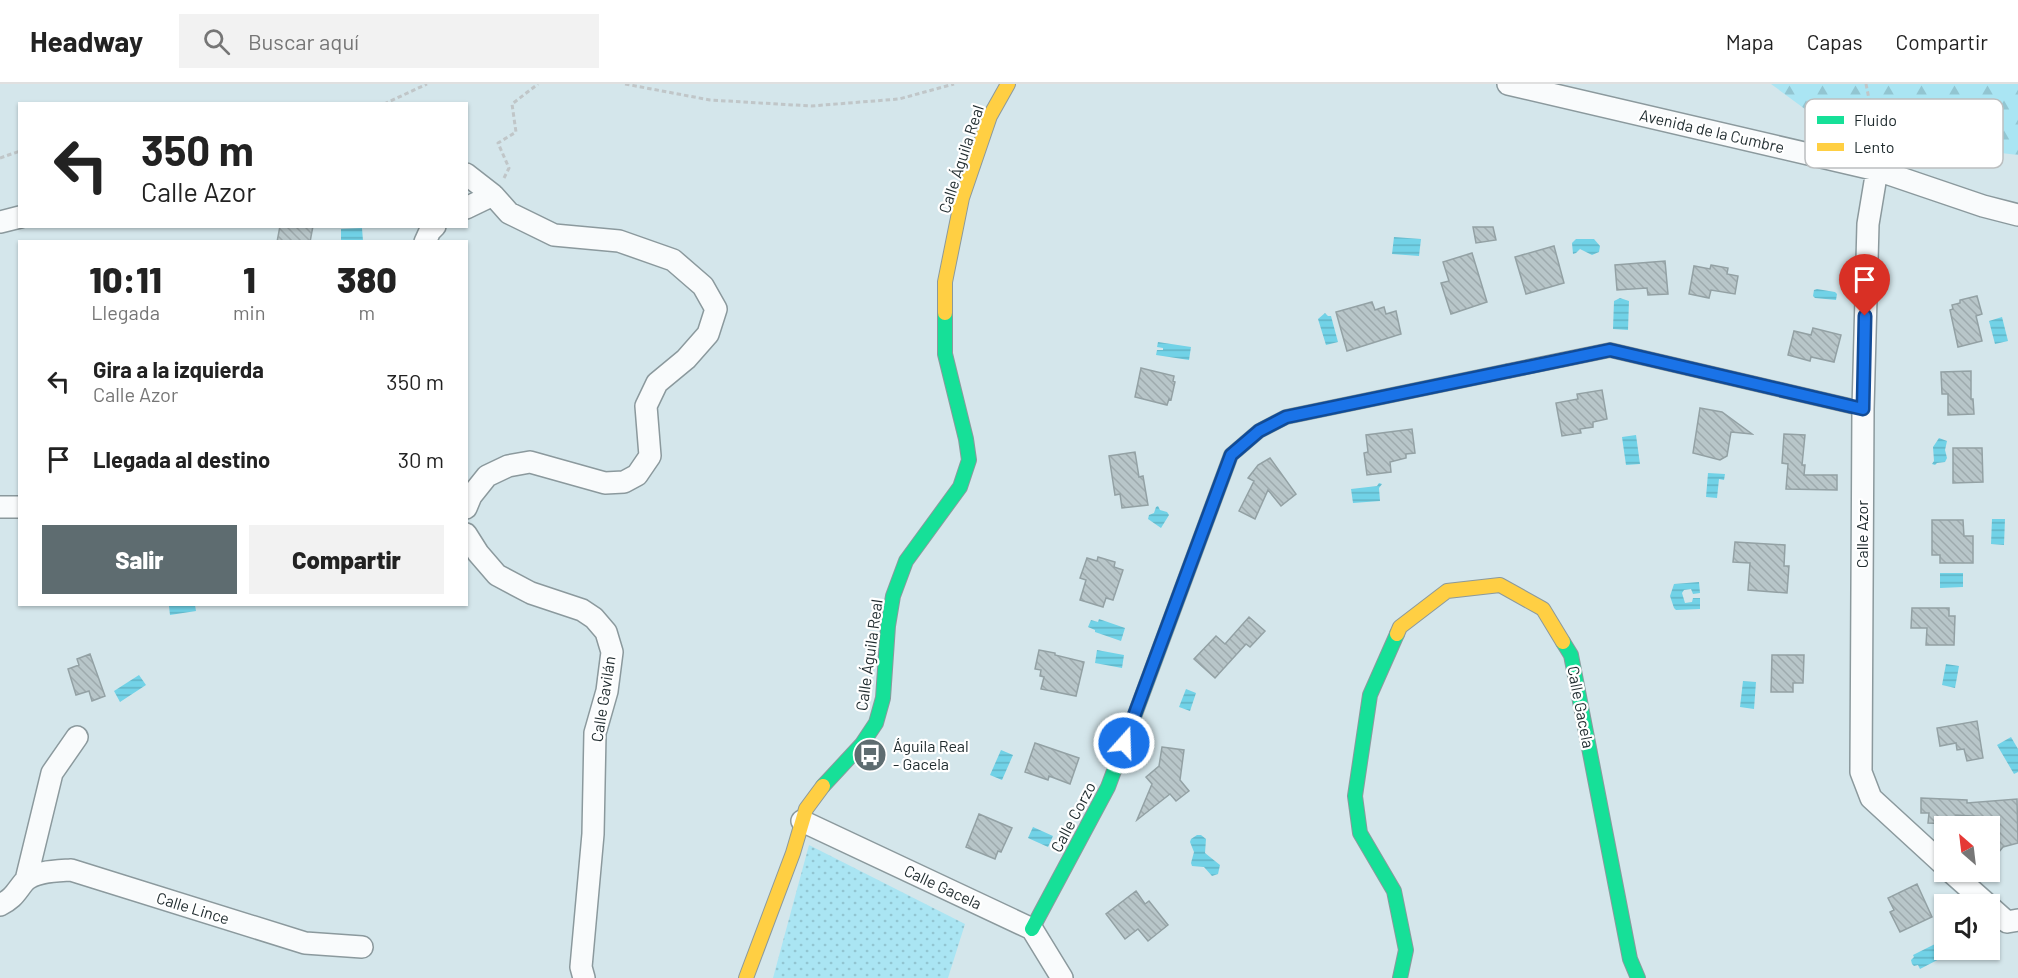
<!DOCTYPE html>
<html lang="es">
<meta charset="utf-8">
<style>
body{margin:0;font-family:Barlow,sans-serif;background:#f2f2f2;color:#222;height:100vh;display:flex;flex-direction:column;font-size:22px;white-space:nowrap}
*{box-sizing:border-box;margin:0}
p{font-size:20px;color:#767676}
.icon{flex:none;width:33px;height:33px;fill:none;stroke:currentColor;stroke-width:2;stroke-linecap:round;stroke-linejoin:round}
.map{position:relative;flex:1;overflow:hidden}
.panel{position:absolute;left:18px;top:156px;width:450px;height:366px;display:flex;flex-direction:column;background:#fff;border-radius:0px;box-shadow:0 2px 4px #0004}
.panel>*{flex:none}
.guide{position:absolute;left:18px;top:18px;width:450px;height:126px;border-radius:0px;box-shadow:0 2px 4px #0004;background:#fff;color:#222;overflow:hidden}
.needle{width:39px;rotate:332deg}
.controls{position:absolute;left:1934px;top:732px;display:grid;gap:12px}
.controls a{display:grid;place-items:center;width:66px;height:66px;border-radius:0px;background:#fff;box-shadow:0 2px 4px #0004;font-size:30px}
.pin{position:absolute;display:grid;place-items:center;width:51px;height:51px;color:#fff;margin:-62px -26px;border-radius:50% 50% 50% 0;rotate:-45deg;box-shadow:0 0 6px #0007}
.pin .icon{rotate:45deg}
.me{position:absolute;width:66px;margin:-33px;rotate:20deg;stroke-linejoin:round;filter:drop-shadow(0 0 4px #0008)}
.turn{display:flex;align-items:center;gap:21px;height:126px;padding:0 24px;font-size:27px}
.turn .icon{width:78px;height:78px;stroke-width:2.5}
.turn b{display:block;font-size:42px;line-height:51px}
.eta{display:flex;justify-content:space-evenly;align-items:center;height:102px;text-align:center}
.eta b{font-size:36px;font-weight:800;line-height:42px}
.cta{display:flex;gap:12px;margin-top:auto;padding:12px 24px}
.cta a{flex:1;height:69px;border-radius:0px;background:#5e6c70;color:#fff;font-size:24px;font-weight:800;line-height:69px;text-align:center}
.cta a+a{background:#f2f2f2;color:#222}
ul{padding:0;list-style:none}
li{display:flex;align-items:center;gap:18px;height:78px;padding:0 24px}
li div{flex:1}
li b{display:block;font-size:22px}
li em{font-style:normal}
header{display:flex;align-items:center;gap:36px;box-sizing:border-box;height:84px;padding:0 30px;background:#fff;border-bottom:2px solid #e0e0e0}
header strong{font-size:28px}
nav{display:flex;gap:33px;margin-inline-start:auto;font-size:21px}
.search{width:420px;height:54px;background:#f2f2f2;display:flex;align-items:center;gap:15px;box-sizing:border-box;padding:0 21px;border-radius:0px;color:#767676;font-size:22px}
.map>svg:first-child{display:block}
.green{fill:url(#green-dots)}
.forest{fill:url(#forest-firs)}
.water{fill:url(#water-rules)}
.building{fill:url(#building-back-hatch);stroke:#93a1a4;stroke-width:1.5}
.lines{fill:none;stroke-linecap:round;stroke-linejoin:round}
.street-casing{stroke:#8b999d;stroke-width:24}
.fast-casing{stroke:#8b999d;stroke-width:16}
.slow-casing{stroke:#8b999d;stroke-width:16}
.path{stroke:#c0c6c8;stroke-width:3;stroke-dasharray:4.5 3;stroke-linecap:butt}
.street{stroke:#f9fbfc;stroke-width:21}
.fast{stroke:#16e098;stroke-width:14}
.slow{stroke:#ffcf43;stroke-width:14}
.route-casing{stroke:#114b97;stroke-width:15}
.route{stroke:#1a73e8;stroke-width:10}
.labels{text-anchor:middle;stroke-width:4.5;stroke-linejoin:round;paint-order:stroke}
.street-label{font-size:16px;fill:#1f2b2e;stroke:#fff}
.poi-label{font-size:16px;fill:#1f2b2e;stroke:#fff;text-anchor:start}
.key{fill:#fff;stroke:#bcbfc0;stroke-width:1.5}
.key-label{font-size:16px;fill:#1f2b2e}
</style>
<header>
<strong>Headway</strong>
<div class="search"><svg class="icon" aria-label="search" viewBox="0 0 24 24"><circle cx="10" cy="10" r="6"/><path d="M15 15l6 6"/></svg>Buscar aquí</div>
<nav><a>Mapa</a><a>Capas</a><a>Compartir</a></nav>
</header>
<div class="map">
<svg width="2018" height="894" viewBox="0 0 2018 894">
<defs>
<pattern id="green-dots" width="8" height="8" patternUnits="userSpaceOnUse" patternTransform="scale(1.5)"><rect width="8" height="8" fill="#aae5f3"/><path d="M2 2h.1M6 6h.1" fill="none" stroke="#92c5d1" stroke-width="1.8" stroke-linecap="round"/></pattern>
<pattern id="forest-firs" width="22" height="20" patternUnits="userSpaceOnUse" patternTransform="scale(1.5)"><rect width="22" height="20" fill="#aae5f3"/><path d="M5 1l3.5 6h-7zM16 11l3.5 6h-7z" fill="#92c5d1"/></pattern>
<pattern id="water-rules" width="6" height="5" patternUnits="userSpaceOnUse" patternTransform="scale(1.5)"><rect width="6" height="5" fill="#71d2e7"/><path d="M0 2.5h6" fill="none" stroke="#61b4c6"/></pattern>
<pattern id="building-back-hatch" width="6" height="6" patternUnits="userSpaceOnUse" patternTransform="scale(1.5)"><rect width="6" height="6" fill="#b8c6c9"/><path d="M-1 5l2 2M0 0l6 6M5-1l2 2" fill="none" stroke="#9eaaad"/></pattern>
</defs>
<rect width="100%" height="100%" fill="#d4e6eb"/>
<!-- green -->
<path class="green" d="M 809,761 L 965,840 L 948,894 L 773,894 Z"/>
<!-- forest -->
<path class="forest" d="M 1771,0 L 2018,0 L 2018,71 L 1839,50 Z"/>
<!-- water -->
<path class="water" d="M 362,144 L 363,157 L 341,157 L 341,145 Z
M 1394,153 L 1421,155 L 1419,172 L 1392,170 Z
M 1576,155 L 1594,155 L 1600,162 L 1599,168 L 1592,171 L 1580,165 L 1576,169 L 1573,170 L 1572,159 Z
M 1817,205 L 1835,208 L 1837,210 L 1836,216 L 1815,214 L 1813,212 L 1814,206 Z
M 1620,214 L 1629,217 L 1628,246 L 1613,245 L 1614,217 Z
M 1325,229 L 1328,232 L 1331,232 L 1338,258 L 1326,261 L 1318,235 Z
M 2002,233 L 2008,257 L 1995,260 L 1989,237 Z
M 1158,258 L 1191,263 L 1189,276 L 1156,271 L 1157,266 L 1163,266 L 1163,264 L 1157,263 Z
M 1636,351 L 1640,380 L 1626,381 L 1622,353 Z
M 1939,354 L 1947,357 L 1945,366 L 1947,374 L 1945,378 L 1937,379 L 1935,381 L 1932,380 L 1934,377 L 1933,363 Z
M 1708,389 L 1725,390 L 1724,396 L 1719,395 L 1717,414 L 1706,413 Z
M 1379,399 L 1382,400 L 1379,404 L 1380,417 L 1353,419 L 1351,405 L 1377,402 Z
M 1158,422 L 1160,426 L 1167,428 L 1169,431 L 1161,444 L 1148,435 L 1149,431 L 1154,429 L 1156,423 Z
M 1992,435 L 2005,435 L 2004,461 L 1991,460 Z
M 1940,489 L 1963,489 L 1963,503 L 1940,504 Z
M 1699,498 L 1700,509 L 1693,510 L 1691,505 L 1684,506 L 1682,509 L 1685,519 L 1692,518 L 1693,514 L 1700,514 L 1700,525 L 1676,526 L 1674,524 L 1670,512 L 1674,500 Z
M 181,520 L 195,521 L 196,527 L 170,531 L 169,522 Z
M 1099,535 L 1125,544 L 1121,557 L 1095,548 L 1095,546 L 1088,543 L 1091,536 L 1098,538 Z
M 1097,566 L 1124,571 L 1122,584 L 1095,579 Z
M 1946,580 L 1959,582 L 1955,604 L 1942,601 Z
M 139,591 L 146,601 L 120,618 L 114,607 Z
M 1743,597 L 1756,598 L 1754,625 L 1740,623 Z
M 1186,605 L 1196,609 L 1190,627 L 1179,623 Z
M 2011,653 L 2018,665 L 2018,688 L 2014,690 L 1997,661 Z
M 1001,666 L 1013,671 L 1002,696 L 990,691 Z
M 1033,743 L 1053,752 L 1048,763 L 1028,754 Z
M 1197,751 L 1201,751 L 1206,755 L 1205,769 L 1220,781 L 1218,790 L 1212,792 L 1204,783 L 1192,782 L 1191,779 L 1194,768 L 1190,758 L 1191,755 Z
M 1941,857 L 1947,871 L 1920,885 L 1918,881 L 1914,882 L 1912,880 L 1911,876 L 1914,873 L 1913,871 Z"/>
<!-- building -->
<path class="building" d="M 280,142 L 313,142 L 310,158 L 277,158 Z
M 1473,143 L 1493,143 L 1496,156 L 1476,159 Z
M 1554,162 L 1564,199 L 1526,210 L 1515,173 Z
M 1472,169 L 1487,218 L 1451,230 L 1441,199 L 1449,197 L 1443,178 Z
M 1665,177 L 1668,210 L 1648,211 L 1647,204 L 1617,206 L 1615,181 Z
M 1711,181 L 1728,184 L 1727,190 L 1738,192 L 1735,210 L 1711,206 L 1709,214 L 1689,210 L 1694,182 L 1710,185 Z
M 1977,212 L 1982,230 L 1976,232 L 1982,257 L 1958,263 L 1950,226 L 1953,225 L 1952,221 L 1960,219 L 1960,216 Z
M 1372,218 L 1375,226 L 1384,223 L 1386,230 L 1396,227 L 1401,250 L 1347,267 L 1336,228 Z
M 1813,244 L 1841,251 L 1834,278 L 1811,273 L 1810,277 L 1788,271 L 1794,247 L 1811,251 Z
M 1141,284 L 1174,292 L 1173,297 L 1175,298 L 1171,316 L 1169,315 L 1167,321 L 1135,313 Z
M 1971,287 L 1971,315 L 1973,315 L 1974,330 L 1948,331 L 1948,310 L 1942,310 L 1941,288 Z
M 1602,306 L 1607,335 L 1593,338 L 1593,343 L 1580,345 L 1581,349 L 1562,352 L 1556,319 L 1578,315 L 1577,310 Z
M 1700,324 L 1722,328 L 1752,350 L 1731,348 L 1727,372 L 1720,376 L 1693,369 Z
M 1412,345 L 1415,369 L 1406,370 L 1406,374 L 1390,378 L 1391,388 L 1367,391 L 1364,369 L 1368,368 L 1366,351 Z
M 1784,350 L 1805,351 L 1802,381 L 1805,381 L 1804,391 L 1837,391 L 1837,406 L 1786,405 L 1788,380 L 1782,379 Z
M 1953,364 L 1982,364 L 1983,398 L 1953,399 Z
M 1135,368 L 1139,393 L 1143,392 L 1148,421 L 1122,424 L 1120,410 L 1115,411 L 1109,372 Z
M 1270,374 L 1296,410 L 1281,422 L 1268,406 L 1255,435 L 1239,427 L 1254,397 L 1248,394 L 1258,381 Z
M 1932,436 L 1963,436 L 1964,452 L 1973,452 L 1973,479 L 1940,479 L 1940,471 L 1932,471 Z
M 1735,458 L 1785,461 L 1784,482 L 1789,482 L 1787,509 L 1748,506 L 1750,479 L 1733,478 Z
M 1098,473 L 1115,478 L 1114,483 L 1123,486 L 1113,516 L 1106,514 L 1103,523 L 1080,516 L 1086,496 L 1080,494 L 1087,474 L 1097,477 Z
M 1912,524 L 1949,524 L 1949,532 L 1955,532 L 1954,561 L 1926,561 L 1927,544 L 1911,544 Z
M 1249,533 L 1265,547 L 1250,563 L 1246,560 L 1215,594 L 1194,575 L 1216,552 L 1225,560 Z
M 1039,566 L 1055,569 L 1055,571 L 1084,578 L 1076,612 L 1041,605 L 1044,593 L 1040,592 L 1041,586 L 1035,585 Z
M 90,570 L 105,612 L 92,617 L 89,607 L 76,611 L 68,585 L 79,581 L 77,575 Z
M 1772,571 L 1804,571 L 1803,599 L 1793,599 L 1793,608 L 1771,608 Z
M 1977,637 L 1983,674 L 1967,677 L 1964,665 L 1957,666 L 1956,659 L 1940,662 L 1937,644 Z
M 1035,659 L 1079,674 L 1070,700 L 1049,692 L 1048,696 L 1025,688 Z
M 1162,663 L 1184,666 L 1180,696 L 1189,707 L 1176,717 L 1170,710 L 1137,736 L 1152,700 L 1146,693 L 1159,682 Z
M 1921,714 L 1967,716 L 1967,719 L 2017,715 L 2018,759 L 2003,763 L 1989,780 L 1989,742 L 1987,733 L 1956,731 L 1955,740 L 1928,739 L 1929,729 L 1921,729 Z
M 979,730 L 1012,744 L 1001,768 L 998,767 L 995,775 L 966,763 Z
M 1917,800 L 1932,833 L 1900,848 L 1890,828 L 1894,826 L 1888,814 Z
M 1136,807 L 1145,820 L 1149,817 L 1168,841 L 1148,857 L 1138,845 L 1125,855 L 1106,830 Z"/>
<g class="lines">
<defs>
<path id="street" d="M 1508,0 L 1877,86 L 1983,122 L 2018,131
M 1877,86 L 1868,140 L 1863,325 L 1861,688 L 1871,714 L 1944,781
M 466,90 L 493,111
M 466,124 L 493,111 L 509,129 L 554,151 L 619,157 L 673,176 L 703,202 L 716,225 L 708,250 L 686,275 L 657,299 L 646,322 L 650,372 L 637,391 L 624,398 L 605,399 L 530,378 L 508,382 L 487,392 L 471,412 L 466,424
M 0,138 L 20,133
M 425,158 L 430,147 L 435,142
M 0,423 L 20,423
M 466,450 L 478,469 L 497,491 L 531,509 L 582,526 L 594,534 L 606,548 L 612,568 L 607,607 L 595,649 L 593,750 L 581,883 L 584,894
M 802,737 L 1032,845 L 1062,894
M 1951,788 L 1987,820
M 26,796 L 52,689 L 77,653
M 0,821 C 14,814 15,809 24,798 C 34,787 57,787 71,786 L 305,859 L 362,863
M 1989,822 L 2007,838 L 2018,836"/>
<path id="fast" d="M 1397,550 L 1370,611 L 1355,712 L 1360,749 L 1394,807 L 1406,866 L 1400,894
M 1563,558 L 1571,571 L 1630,875 L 1638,894
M 823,702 L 862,660 L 876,639 L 883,614 L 888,542 L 893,512 L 906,477 L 960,403 L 969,376 L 966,355 L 945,270 L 945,229
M 1032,845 L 1108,703 L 1231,371 L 1259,347 L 1286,333 L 1508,287"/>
<path id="slow" d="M 945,229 L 945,198 L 962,114 L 990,32 L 1008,0
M 1508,287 L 1610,266 L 1863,325
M 1397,550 L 1400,543 L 1447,507 L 1500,501 L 1543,525 L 1563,558
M 746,894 L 793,769 L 806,725 L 823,702"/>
</defs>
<!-- street casing -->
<use href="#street" class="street-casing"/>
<!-- fast casing -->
<use href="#fast" class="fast-casing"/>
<!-- slow casing -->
<use href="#slow" class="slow-casing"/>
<!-- path -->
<path class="path" d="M 625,0 L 710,16 L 811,22 L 899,15 L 954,0
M 1866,0 L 1871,25 L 1875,67
M 384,20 L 427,0
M 0,74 L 20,67
M 504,94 L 509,84 L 498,59 L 516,48 L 512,20 L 538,0"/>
<!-- street -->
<use href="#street" class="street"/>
<!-- fast -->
<use href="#fast" class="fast"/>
<!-- slow -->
<use href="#slow" class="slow"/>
</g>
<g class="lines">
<defs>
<path id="route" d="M 1124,659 L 1231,371 L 1259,347 L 1286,333 L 1610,266 L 1863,325 L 1865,232"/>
</defs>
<!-- route casing -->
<use href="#route" class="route-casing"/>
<!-- route -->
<use href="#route" class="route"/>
</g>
<!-- icons -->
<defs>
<symbol id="bus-disc" viewBox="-11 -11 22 22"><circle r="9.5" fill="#5e6c70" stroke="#fff"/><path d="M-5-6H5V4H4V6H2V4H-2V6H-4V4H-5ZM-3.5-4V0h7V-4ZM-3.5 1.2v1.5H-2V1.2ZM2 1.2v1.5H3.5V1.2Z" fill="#fff"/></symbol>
</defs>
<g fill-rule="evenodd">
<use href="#bus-disc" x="851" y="652" width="38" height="38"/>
</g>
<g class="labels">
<!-- street labels -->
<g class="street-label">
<text transform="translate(1712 47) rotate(13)" y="6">Avenida de la Cumbre</text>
<text transform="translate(961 75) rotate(-72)" y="6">Calle Águila Real</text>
<text transform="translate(1862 450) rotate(-90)" y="6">Calle Azor</text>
<text transform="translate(869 571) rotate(-82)" y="6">Calle Águila Real</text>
<text transform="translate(603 615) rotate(-81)" y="6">Calle Gavilán</text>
<text transform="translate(1581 623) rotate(79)" y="6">Calle Gacela</text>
<text transform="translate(1073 733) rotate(-62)" y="6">Calle Corzo</text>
<text transform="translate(943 803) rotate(25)" y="6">Calle Gacela</text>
<text transform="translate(193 824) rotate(17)" y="6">Calle Lince</text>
</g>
<!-- poi labels -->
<g class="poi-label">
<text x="893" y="668">Águila Real<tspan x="893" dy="18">- Gacela</tspan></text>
</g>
</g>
<!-- legend -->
<rect x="1805" y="15" width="198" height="69" rx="9" class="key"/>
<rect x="1817" y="32" width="27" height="8" fill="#16e098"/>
<rect x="1817" y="59" width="27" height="8" fill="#ffcf43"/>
<g class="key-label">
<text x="1854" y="42">Fluido</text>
<text x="1854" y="69">Lento</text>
</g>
</svg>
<div class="controls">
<a><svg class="needle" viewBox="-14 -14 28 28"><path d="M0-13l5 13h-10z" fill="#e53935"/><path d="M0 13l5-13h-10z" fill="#767676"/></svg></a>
<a><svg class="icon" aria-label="sound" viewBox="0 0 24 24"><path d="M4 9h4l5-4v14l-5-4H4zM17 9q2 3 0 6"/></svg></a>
</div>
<div class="pin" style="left:1865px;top:232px;background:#d93025"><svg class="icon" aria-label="arrive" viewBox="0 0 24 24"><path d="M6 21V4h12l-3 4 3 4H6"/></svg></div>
<svg class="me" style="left:1124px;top:659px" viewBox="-20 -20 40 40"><circle r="17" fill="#1a73e8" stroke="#fff" stroke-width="3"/><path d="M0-11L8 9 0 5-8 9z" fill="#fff"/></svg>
<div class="guide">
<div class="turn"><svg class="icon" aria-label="left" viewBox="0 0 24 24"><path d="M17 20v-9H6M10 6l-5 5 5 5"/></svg><div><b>350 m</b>Calle Azor</div></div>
</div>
<section class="panel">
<div class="eta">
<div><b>10:11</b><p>Llegada</p></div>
<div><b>1</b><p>min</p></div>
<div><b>380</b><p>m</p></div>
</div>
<ul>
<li><svg class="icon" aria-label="left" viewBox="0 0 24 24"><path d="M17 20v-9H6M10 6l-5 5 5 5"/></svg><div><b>Gira a la izquierda</b><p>Calle Azor</p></div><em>350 m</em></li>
<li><svg class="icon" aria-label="arrive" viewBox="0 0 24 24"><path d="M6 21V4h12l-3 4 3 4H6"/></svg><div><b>Llegada al destino</b></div><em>30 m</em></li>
</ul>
<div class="cta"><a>Salir</a><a>Compartir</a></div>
</section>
</div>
